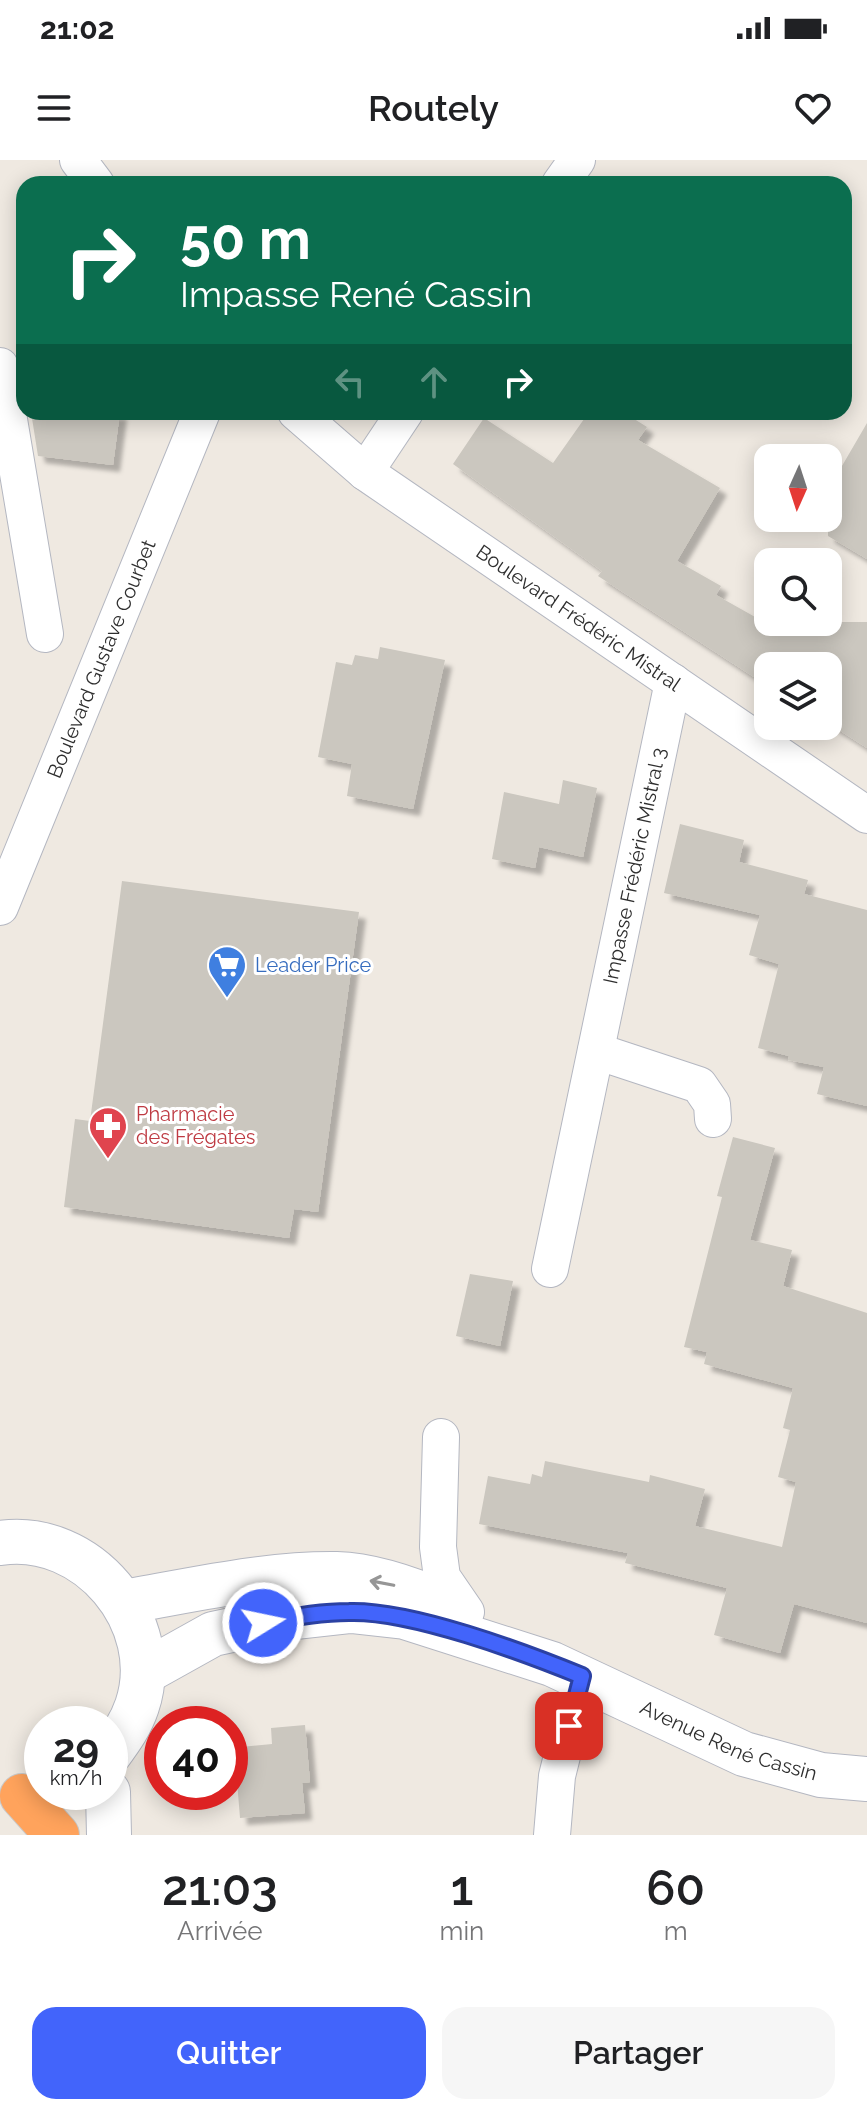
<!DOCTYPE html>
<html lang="fr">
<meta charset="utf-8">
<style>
body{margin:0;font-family:Raleway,sans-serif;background:#f6f6f6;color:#202124;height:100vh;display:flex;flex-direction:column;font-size:30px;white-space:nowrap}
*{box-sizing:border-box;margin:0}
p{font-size:26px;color:#757577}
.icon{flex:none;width:44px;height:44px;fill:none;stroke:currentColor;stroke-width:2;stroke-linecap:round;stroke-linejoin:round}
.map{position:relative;height:1675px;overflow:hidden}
.sheet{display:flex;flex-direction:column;background:#fff;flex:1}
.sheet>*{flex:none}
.hud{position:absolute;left:16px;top:16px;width:836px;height:244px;border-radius:24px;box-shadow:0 4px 20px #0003;background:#0b6e4f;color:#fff;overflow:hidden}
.needle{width:52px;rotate:183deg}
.tools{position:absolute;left:754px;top:284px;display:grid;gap:16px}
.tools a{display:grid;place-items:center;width:88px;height:88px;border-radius:16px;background:#fff;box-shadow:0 4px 20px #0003;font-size:40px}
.speed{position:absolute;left:24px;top:1546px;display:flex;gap:16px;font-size:40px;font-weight:700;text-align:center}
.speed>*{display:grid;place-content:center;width:104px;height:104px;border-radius:50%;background:#fff;box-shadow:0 4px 20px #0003;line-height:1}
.speed small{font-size:20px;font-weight:400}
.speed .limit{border:12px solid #d22;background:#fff;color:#111}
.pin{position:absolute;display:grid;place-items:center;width:68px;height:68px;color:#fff;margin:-34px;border-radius:16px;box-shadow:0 4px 12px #0006}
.me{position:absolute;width:88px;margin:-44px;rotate:80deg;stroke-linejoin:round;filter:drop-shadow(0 0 6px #0008)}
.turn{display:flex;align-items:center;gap:28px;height:168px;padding:0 32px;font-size:36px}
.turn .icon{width:104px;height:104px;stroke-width:2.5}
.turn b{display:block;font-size:56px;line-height:68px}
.lanes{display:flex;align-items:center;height:76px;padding:0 32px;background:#0003;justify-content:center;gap:40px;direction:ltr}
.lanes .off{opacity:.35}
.eta{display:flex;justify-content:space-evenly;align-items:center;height:136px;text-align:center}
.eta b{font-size:48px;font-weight:600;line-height:56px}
.button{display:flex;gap:16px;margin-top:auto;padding:16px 32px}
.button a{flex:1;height:92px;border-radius:24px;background:#4264fb;color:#fff;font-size:32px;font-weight:600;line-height:92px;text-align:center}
.button a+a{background:#f6f6f6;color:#202124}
.status{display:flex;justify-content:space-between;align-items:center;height:56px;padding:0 40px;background:#fff;direction:ltr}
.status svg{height:22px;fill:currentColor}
header{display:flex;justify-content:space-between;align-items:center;height:104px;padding:0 32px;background:#fff;font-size:36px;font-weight:600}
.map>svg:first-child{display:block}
.building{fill:#cbc7bf;filter:url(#shadow)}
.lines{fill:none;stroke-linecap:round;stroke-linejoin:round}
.street-casing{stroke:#b4b7c1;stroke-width:38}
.secondary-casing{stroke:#b4b7c1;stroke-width:46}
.highway-casing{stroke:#c9c9c9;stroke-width:46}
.street{stroke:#fff;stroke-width:36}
.secondary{stroke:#fff;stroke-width:44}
.highway{stroke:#ffa35c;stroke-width:44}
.oneway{stroke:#969696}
.route-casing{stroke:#2b41a3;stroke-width:20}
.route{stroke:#4264fb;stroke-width:14}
.labels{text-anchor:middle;stroke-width:6;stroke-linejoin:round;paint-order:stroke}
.street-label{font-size:20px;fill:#2e2e2e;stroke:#fff}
.shop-label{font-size:20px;fill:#366cbe;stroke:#fff;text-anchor:start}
.health-label{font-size:20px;fill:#be3a42;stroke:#fff;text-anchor:start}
</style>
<div class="status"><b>21:02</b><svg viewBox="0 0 49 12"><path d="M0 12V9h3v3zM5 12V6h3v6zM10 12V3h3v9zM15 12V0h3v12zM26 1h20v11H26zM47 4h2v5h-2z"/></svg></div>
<header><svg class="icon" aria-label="menu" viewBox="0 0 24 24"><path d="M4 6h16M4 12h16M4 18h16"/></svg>Routely<svg class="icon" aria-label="heart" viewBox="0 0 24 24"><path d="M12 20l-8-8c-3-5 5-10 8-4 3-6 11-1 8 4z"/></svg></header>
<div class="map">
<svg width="867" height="1675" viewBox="0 0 867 1675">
<defs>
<filter id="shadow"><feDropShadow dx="7" dy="7" stdDeviation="2" flood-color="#0004"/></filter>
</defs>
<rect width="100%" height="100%" fill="#efe9e1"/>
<!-- building -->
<path class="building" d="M 31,252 L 120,252 L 113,305 L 38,296 Z
M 589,252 L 623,252 L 647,267 L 638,280 L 720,328 L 677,401 L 721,426 L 716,435 L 764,462 L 867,462 L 867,588 L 828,563 L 828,506 L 768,506 L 768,526 L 598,416 L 602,411 L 453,304 L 484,258 L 553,303 Z
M 867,263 L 867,399 L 828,376 L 828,330 Z
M 380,487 L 445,500 L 413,649 L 347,636 L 352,604 L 318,597 L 336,502 L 352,505 L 355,495 L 378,499 Z
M 563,620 L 597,628 L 583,697 L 539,687 L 535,708 L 492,699 L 504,632 L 559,644 Z
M 680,664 L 744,680 L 739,702 L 808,720 L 804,734 L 867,750 L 867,946 L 817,934 L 824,907 L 788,900 L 789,896 L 758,888 L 779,804 L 749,795 L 760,755 L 664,733 Z
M 122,721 L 359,752 L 318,1052 L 294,1049 L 289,1078 L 64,1047 L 75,959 L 90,961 Z
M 733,977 L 775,988 L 750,1080 L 792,1090 L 783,1126 L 867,1153 L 867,1463 L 794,1444 L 780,1493 L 714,1475 L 727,1428 L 625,1403 L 628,1393 L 479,1364 L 488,1316 L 530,1324 L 532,1314 L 542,1317 L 545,1301 L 649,1322 L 650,1315 L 705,1329 L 695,1366 L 782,1387 L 796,1322 L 778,1317 L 790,1270 L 783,1268 L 793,1228 L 704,1204 L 707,1192 L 684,1187 L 722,1037 L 717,1036 Z
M 470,1114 L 513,1121 L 500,1186 L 456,1176 Z
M 305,1565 L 310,1622 L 302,1623 L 305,1653 L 240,1658 L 236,1609 L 243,1609 L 241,1587 L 272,1584 L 271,1568 Z"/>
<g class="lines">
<defs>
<g id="street">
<path d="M 78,0 L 96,24"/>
<path d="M 560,24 L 577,0"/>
<path d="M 0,206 L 45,474"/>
<path id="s1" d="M 296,252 L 365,312 L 867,655"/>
<path d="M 365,312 L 405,252"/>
<path id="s2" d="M 0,747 L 202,252"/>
<path d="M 596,891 L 699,925 L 712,944 L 713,959"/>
<path id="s3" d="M 550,1109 L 673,522"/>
<path d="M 441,1277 L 438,1387 L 442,1417 L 466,1452"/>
<path d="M 552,1675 L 557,1616 L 582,1516"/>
</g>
<g id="secondary">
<path d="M 0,1383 C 87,1370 165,1462 137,1546 C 131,1564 121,1578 110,1593"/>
<path d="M 123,1442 C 193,1430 266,1413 337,1414 C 375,1415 415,1430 449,1445"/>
<path id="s4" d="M 143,1513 L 213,1474 L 288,1458 L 351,1451 L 405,1457 L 552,1504 L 744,1594 L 821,1615 L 867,1619"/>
<path d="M 108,1632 L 109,1675"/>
</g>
<path id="highway" d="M 22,1636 L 57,1675"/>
</defs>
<!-- street casing -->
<use href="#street" class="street-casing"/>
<!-- secondary casing -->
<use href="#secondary" class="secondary-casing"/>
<!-- highway casing -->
<use href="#highway" class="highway-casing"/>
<!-- street -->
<use href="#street" class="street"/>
<!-- secondary -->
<use href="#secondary" class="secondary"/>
<!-- highway -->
<use href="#highway" class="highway"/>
</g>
<!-- one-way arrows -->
<defs><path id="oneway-shaft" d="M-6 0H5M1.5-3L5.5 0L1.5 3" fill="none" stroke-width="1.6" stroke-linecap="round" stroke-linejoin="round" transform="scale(2)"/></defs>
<use class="oneway" href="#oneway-shaft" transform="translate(382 1423) rotate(-169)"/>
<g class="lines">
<defs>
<path id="route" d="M 263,1463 C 291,1457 320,1452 349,1452 C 411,1450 523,1492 582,1516 L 569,1566"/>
</defs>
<!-- route casing -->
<use href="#route" class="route-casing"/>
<!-- route -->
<use href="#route" class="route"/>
</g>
<!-- icons -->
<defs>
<symbol id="supermarket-pin" viewBox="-11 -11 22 30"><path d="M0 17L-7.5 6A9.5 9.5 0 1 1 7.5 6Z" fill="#3f7fe0" stroke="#fff"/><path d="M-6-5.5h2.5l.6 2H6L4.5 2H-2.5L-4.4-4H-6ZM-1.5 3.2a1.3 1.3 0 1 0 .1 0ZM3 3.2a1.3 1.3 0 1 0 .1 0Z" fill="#fff"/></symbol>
<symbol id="pharmacy-pin" viewBox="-11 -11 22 30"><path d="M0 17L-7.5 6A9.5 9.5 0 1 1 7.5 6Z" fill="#e0444e" stroke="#fff"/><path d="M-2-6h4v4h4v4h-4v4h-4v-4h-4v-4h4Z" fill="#fff"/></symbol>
</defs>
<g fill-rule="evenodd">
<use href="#supermarket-pin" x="205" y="783" width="44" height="60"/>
<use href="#pharmacy-pin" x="86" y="944" width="44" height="60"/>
</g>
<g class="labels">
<!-- street labels -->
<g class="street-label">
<text dy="7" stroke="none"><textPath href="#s1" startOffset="350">Boulevard Frédéric Mistral</textPath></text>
<text dy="7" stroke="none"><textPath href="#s2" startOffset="268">Boulevard Gustave Courbet</textPath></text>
<text dy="7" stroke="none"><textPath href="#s3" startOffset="412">Impasse Frédéric Mistral 3</textPath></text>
<text dy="7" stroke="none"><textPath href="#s4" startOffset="622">Avenue René Cassin</textPath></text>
</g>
<!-- shop labels -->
<g class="shop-label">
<text x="255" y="812">Leader Price</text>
</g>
<!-- health labels -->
<g class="health-label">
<text x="136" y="961">Pharmacie<tspan x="136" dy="23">des Frégates</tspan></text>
</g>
</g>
</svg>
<div class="tools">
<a><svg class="needle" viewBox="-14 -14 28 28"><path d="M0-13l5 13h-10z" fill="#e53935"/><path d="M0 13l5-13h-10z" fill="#757577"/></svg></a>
<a><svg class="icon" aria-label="search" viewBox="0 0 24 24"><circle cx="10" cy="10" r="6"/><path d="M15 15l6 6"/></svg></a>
<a><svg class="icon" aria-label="layers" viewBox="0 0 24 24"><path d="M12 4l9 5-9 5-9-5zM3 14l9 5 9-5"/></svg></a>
</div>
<div class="speed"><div>29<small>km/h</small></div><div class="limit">40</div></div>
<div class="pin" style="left:569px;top:1566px;background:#d93025"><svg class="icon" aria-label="arrive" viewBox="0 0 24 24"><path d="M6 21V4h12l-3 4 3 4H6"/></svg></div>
<svg class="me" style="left:263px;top:1463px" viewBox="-20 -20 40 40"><circle r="17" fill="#4264fb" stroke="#fff" stroke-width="3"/><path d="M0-11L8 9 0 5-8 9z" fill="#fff"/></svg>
<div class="hud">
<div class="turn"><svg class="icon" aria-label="right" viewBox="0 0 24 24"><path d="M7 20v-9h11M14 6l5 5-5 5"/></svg><div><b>50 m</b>Impasse René Cassin</div></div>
<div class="lanes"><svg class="icon off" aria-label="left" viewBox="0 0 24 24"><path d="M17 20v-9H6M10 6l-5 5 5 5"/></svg><svg class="icon off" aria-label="ahead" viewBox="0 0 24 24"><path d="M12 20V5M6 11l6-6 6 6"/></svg><svg class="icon" aria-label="right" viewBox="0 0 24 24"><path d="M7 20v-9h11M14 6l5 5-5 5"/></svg></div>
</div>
</div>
<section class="sheet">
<div class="eta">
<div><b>21:03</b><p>Arrivée</p></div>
<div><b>1</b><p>min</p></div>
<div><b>60</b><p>m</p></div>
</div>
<div class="button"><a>Quitter</a><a>Partager</a></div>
</section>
